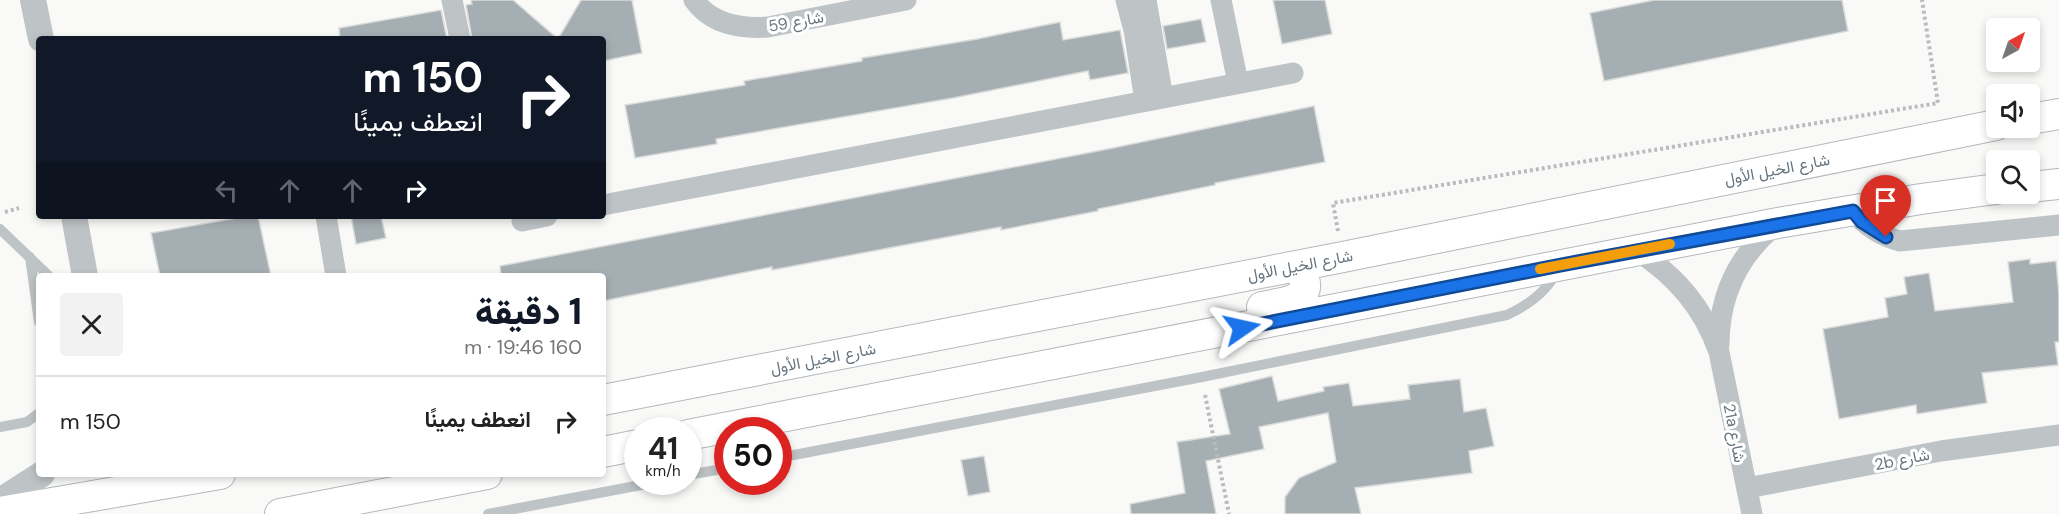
<!DOCTYPE html>
<html lang="ar">
<meta charset="utf-8">
<style>
body{margin:0;font-family:"DM Sans",Vazirmatn,sans-serif;background:#f2f2f2;color:#222;direction:rtl;height:100vh;display:flex;flex-direction:column;font-size:22px;white-space:nowrap}
*{box-sizing:border-box;margin:0}
p{font-size:20px;color:#767676}
.icon{flex:none;width:33px;height:33px;fill:none;stroke:currentColor;stroke-width:2;stroke-linecap:round;stroke-linejoin:round}
.map{position:relative;flex:1;overflow:hidden;direction:ltr}
.side{position:absolute;left:36px;top:273px;width:570px;height:204px;display:flex;flex-direction:column;background:#fff;border-radius:6px;box-shadow:0 3px 9px #0003;direction:rtl}
.side>*{flex:none}
.hud{position:absolute;left:36px;top:36px;width:570px;height:183px;border-radius:6px;box-shadow:0 3px 9px #0003;direction:rtl;background:#111827;color:#fff;overflow:hidden}
.needle{width:39px;rotate:40deg}
.controls{position:absolute;left:1986px;top:18px;display:grid;gap:12px}
.controls a{display:grid;place-items:center;width:54px;height:54px;border-radius:6px;background:#fff;box-shadow:0 3px 9px #0003;font-size:30px}
.speed{position:absolute;left:624px;top:417px;display:flex;gap:12px;font-size:30px;font-weight:700;text-align:center}
.speed>*{display:grid;place-content:center;width:78px;height:78px;border-radius:50%;background:#fff;box-shadow:0 3px 9px #0003;line-height:1}
.speed small{font-size:15px;font-weight:400}
.speed .limit{border:9px solid #d22;background:#fff;color:#111}
.pin{position:absolute;display:grid;place-items:center;width:51px;height:51px;color:#fff;margin:-62px -26px;border-radius:50% 50% 50% 0;rotate:-45deg;box-shadow:0 0 6px #0007}
.pin .icon{rotate:45deg}
.me{position:absolute;width:66px;margin:-33px;rotate:79deg;stroke-linejoin:round;filter:drop-shadow(0 0 4px #0008)}
.turn{display:flex;align-items:center;gap:21px;height:126px;padding:0 24px;font-size:27px}
.turn .icon{width:78px;height:78px;stroke-width:2.5}
.turn b{display:block;font-size:42px;line-height:51px}
.lanes{display:flex;align-items:center;height:57px;padding:0 24px;background:#0003;justify-content:center;gap:30px;direction:ltr}
.lanes .off{opacity:.35}
.round{display:grid;place-items:center;flex:none;width:63px;height:63px;border-radius:6px;background:#f2f2f2}
.head{display:flex;align-items:center;justify-content:space-between;height:102px;padding:0 24px}
h1{font-size:36px;font-weight:800;line-height:45px;color:#111827}
ul{padding:0;list-style:none}
li{display:flex;align-items:center;gap:18px;height:90px;padding:0 24px;border-top:2px solid #e0e0e0}
li div{flex:1}
li b{display:block;font-size:22px}
li em{font-style:normal}
.map>svg:first-child{display:block}
.building{fill:#a5aeb3;stroke:#dbdbd9;stroke-width:1.5}
.lines{fill:none;stroke-linecap:round;stroke-linejoin:round}
.secondary-casing{stroke:#b3b9bd;stroke-width:32}
.path{stroke:#b9bcbf;stroke-width:4;stroke-dasharray:3 3;stroke-linecap:butt}
.service{stroke:#bec3c6;stroke-width:10}
.minor{stroke:#bec3c6;stroke-width:21}
.tertiary{stroke:#bec3c6;stroke-width:26}
.secondary{stroke:#fff;stroke-width:30}
.route-casing{stroke:#114b97;stroke-width:15}
.route{stroke:#1a73e8;stroke-width:10}
.slow{stroke:#f59e0b;stroke-width:10}
.labels{text-anchor:middle;stroke-width:6;stroke-linejoin:round;paint-order:stroke}
.street-label{font-size:16px;fill:#66757f;stroke:#fff}
</style>
<div class="map">
<svg width="2059" height="514" viewBox="0 0 2059 514">
<rect width="100%" height="100%" fill="#f9f9f7"/>
<!-- building -->
<path class="building" d="M 471,0 L 513,0 L 558,39 L 581,0 L 632,0 L 642,53 L 603,61 L 603,39 L 472,39 L 466,5 L 472,4 Z
M 1273,0 L 1325,0 L 1332,34 L 1282,44 Z
M 1654,0 L 1842,0 L 1848,31 L 1604,81 L 1590,13 Z
M 441,10 L 447,39 L 340,39 L 339,28 Z
M 1201,19 L 1206,42 L 1167,49 L 1163,26 Z
M 1060,22 L 1063,40 L 1120,30 L 1128,73 L 1090,80 L 1088,71 L 953,98 L 716,139 L 717,144 L 635,158 L 625,105 L 745,85 L 744,81 L 862,61 L 862,58 L 977,39 Z
M 1314,106 L 1325,162 L 1215,183 L 1215,185 L 1098,209 L 1098,211 L 1001,230 L 1001,227 L 772,270 L 772,267 L 603,301 L 603,276 L 501,276 L 500,266 L 1108,149 Z
M 248,216 L 258,216 L 271,276 L 160,276 L 151,233 Z
M 351,216 L 381,216 L 386,238 L 356,244 Z
M 2030,259 L 2030,264 L 2056,261 L 2059,295 L 2059,342 L 2055,342 L 2058,365 L 1982,373 L 1987,403 L 1917,414 L 1916,405 L 1839,419 L 1823,329 L 1888,317 L 1885,298 L 1907,294 L 1904,277 L 1929,273 L 1935,311 L 2013,302 L 2008,262 Z
M 1272,376 L 1278,401 L 1324,391 L 1323,387 L 1349,383 L 1353,406 L 1410,399 L 1408,385 L 1460,379 L 1464,412 L 1486,408 L 1494,446 L 1469,451 L 1472,473 L 1355,488 L 1361,514 L 1285,514 L 1285,497 L 1299,478 L 1336,462 L 1328,413 L 1259,427 L 1264,449 L 1206,461 L 1216,514 L 1131,514 L 1130,504 L 1185,493 L 1177,442 L 1230,434 L 1219,389 Z
M 984,456 L 990,492 L 968,496 L 961,460 Z"/>
<g class="lines">
<defs>
<path id="secondary" d="M 2030,119 L 2059,114
M 2030,187 L 2059,184
M 1262,307 C 1289,301 1319,301 1298,266
M 603,400 L 1343,257 L 1996,125
M 688,435 L 1778,223 L 1921,199 L 1996,189
M 603,452 L 638,445
M 0,512 L 220,474
M 280,514 L 487,474"/>
</defs>
<!-- secondary casing -->
<use href="#secondary" class="secondary-casing"/>
<!-- path -->
<path class="path" d="M 5,212 L 19,208
M 1338,231 L 1333,203 L 1938,103 L 1922,0
M 1205,395 L 1229,514"/>
<!-- service -->
<path class="service" d="M 0,229 L 49,276
M 30,257 L 39,322
M 0,427 L 27,422 L 39,413
M 778,458 L 1202,377 L 1507,315 C 1528,305 1545,293 1557,272
M 688,475 L 728,468
M 488,514 L 657,482"/>
<!-- minor -->
<path class="minor" d="M 452,0 L 460,39
M 694,0 C 711,24 740,29 768,27 L 906,0
M 1126,0 L 1134,30 L 1145,101
M 1146,0 L 1163,98
M 1221,0 L 1238,83
M 603,205 L 1293,73
M 1853,211 C 1866,227 1880,236 1900,241 L 2059,225
M 326,216 L 336,276
M 522,221 L 547,216
M 1636,250 C 1676,276 1703,307 1719,352 L 1752,514
M 1719,345 C 1719,295 1738,255 1777,224
M 1747,488 L 1941,451 L 2059,435"/>
<!-- tertiary -->
<path class="tertiary" d="M 33,0 L 41,39
M 74,216 L 85,276
M 0,501 L 42,474"/>
<!-- secondary -->
<use href="#secondary" class="secondary"/>
</g>
<g class="lines">
<defs>
<path id="route" d="M 1242,328 L 1561,265 L 1853,211 L 1862,222 L 1886,237"/>
</defs>
<!-- route casing -->
<use href="#route" class="route-casing"/>
<!-- route -->
<use href="#route" class="route"/>
<!-- slow -->
<path class="slow" d="M 1540,269 L 1670,244"/>
</g>
<g class="labels">
<!-- street labels -->
<g class="street-label">
<text transform="translate(796 21) rotate(-10)" y="6">شارع 59</text>
<text transform="translate(1777 169) rotate(-11)" y="6">شارع الخيل الأول</text>
<text transform="translate(1300 265) rotate(-11)" y="6">شارع الخيل الأول</text>
<text transform="translate(823 358) rotate(-11)" y="6">شارع الخيل الأول</text>
<text transform="translate(1735 433) rotate(79)" y="6">21a شارع</text>
<text transform="translate(1902 459) rotate(-11)" y="6">2b شارع</text>
</g>
</g>
</svg>
<div class="controls">
<a><svg class="needle" viewBox="-14 -14 28 28"><path d="M0-13l5 13h-10z" fill="#e53935"/><path d="M0 13l5-13h-10z" fill="#767676"/></svg></a>
<a><svg class="icon" aria-label="sound" viewBox="0 0 24 24"><path d="M4 9h4l5-4v14l-5-4H4zM17 9q2 3 0 6"/></svg></a>
<a><svg class="icon" aria-label="search" viewBox="0 0 24 24"><circle cx="10" cy="10" r="6"/><path d="M15 15l6 6"/></svg></a>
</div>
<div class="speed"><div>41<small>km/h</small></div><div class="limit">50</div></div>
<div class="pin" style="left:1886px;top:237px;background:#d93025"><svg class="icon" aria-label="arrive" viewBox="0 0 24 24"><path d="M6 21V4h12l-3 4 3 4H6"/></svg></div>
<svg class="me" style="left:1242px;top:328px" viewBox="-20 -20 40 40"><path d="M0-17L14 15 0 8-14 15z" fill="#1a73e8" stroke="#fff" stroke-width="4"/></svg>
<div class="hud">
<div class="turn"><svg class="icon" aria-label="right" viewBox="0 0 24 24"><path d="M7 20v-9h11M14 6l5 5-5 5"/></svg><div><b>150 m</b>انعطف يمينًا</div></div>
<div class="lanes"><svg class="icon off" aria-label="left" viewBox="0 0 24 24"><path d="M17 20v-9H6M10 6l-5 5 5 5"/></svg><svg class="icon off" aria-label="ahead" viewBox="0 0 24 24"><path d="M12 20V5M6 11l6-6 6 6"/></svg><svg class="icon off" aria-label="ahead" viewBox="0 0 24 24"><path d="M12 20V5M6 11l6-6 6 6"/></svg><svg class="icon" aria-label="right" viewBox="0 0 24 24"><path d="M7 20v-9h11M14 6l5 5-5 5"/></svg></div>
</div>
<section class="side">
<div class="head"><div><h1>1 دقيقة</h1><p>160 m · 19:46</p></div><a class="round"><svg class="icon" aria-label="close" viewBox="0 0 24 24"><path d="M6 6l12 12M18 6L6 18"/></svg></a></div>
<ul>
<li><svg class="icon" aria-label="right" viewBox="0 0 24 24"><path d="M7 20v-9h11M14 6l5 5-5 5"/></svg><div><b>انعطف يمينًا</b></div><em>150 m</em></li>
</ul>
</section>
</div>
